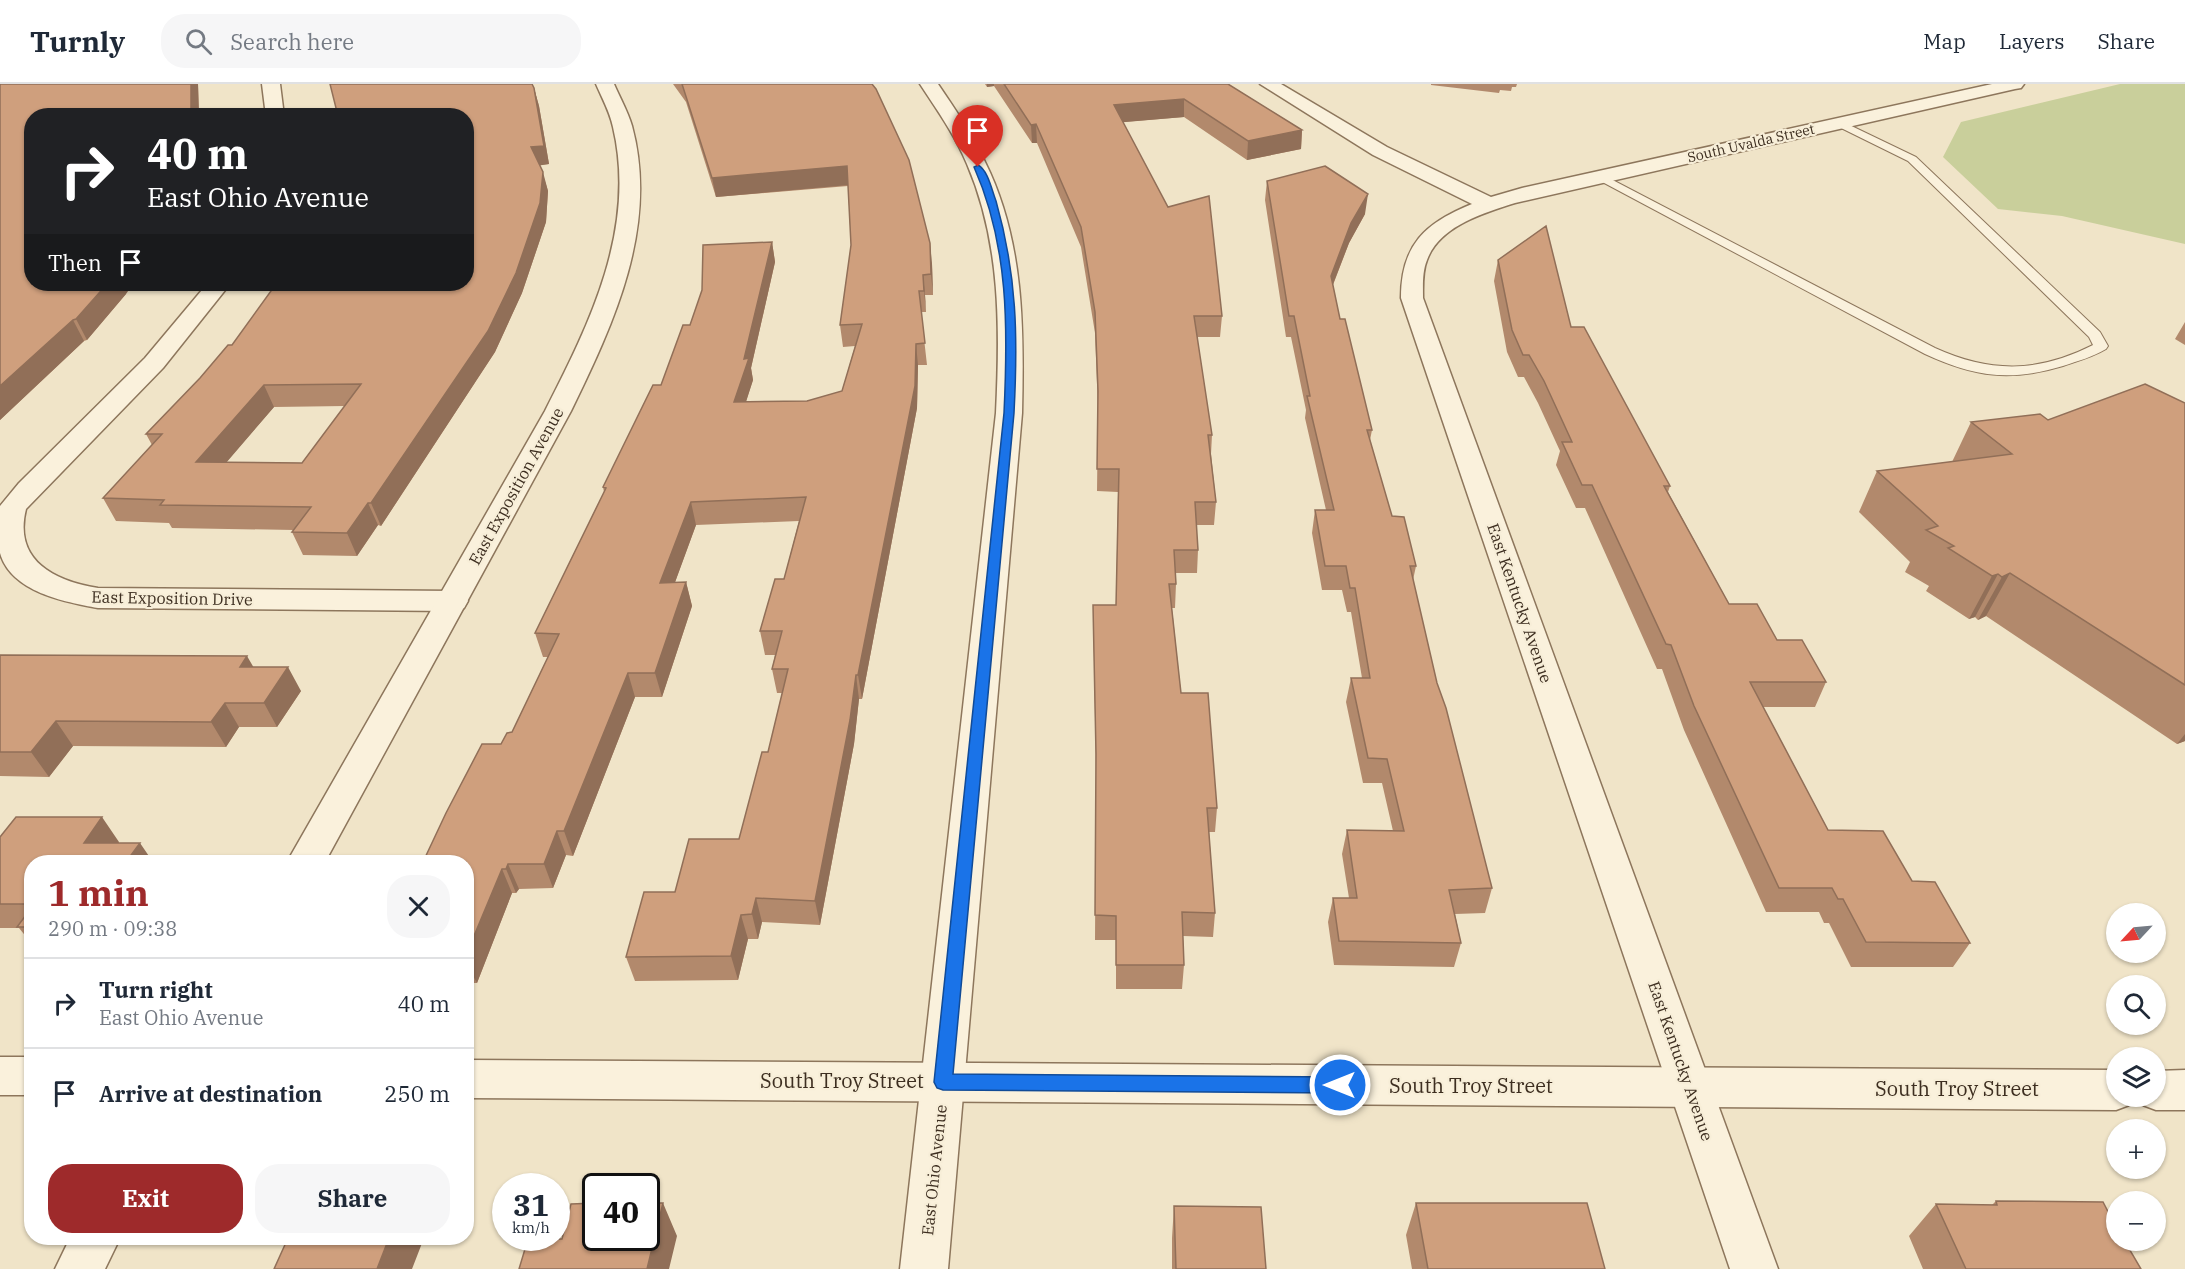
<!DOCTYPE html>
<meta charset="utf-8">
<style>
body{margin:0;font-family:"IBM Plex Serif",serif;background:#f6f6f7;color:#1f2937;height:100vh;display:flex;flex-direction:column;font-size:22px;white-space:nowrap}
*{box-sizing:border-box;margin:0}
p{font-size:20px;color:#747a83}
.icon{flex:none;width:33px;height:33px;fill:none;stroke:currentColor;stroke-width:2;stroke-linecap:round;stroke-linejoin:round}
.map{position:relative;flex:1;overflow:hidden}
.panel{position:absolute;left:24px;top:771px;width:450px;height:390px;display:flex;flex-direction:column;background:#fff;border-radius:24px;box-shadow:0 2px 4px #0004}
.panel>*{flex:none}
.guide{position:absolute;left:24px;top:24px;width:450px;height:183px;border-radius:24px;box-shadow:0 2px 4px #0004;background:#202124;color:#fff;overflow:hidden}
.needle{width:39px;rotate:244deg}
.fabs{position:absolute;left:2106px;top:819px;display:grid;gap:12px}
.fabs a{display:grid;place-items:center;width:60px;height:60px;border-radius:50%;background:#fff;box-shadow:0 2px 4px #0004;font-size:30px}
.speed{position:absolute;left:492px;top:1089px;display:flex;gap:12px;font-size:30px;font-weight:700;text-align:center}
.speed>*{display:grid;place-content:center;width:78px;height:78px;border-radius:50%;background:#fff;box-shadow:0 2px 4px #0004;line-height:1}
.speed small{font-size:15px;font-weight:400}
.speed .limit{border:3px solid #111;border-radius:9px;background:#fff;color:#111}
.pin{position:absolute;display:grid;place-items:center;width:51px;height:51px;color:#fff;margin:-62px -26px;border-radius:50% 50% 50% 0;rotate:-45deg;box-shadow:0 0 6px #0007}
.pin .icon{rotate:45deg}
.me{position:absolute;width:66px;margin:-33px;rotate:270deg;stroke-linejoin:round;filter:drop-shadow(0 0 4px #0008)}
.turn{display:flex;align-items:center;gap:21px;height:126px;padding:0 24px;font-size:27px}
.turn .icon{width:78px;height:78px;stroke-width:2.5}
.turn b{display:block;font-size:42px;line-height:51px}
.then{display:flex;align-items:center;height:57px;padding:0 24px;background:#0003;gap:12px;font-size:22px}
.round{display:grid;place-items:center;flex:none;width:63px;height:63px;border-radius:24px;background:#f6f6f7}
.summary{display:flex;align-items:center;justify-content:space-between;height:102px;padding:0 24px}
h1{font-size:36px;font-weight:700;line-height:45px;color:#9e2a2b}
.cta{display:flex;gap:12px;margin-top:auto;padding:12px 24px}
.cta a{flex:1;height:69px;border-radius:24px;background:#9e2a2b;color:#fff;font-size:24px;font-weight:700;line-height:69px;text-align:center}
.cta a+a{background:#f6f6f7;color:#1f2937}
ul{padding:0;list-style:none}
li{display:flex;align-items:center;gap:18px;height:90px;padding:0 24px;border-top:2px solid #e0e1e3}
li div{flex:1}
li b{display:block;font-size:22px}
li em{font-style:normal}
header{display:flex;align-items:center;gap:36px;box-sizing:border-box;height:84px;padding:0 30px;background:#fff;border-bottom:2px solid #e0e1e3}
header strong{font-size:28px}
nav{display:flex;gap:33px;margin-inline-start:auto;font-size:21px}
.search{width:420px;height:54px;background:#f6f6f7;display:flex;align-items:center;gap:15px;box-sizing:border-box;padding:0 21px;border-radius:24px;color:#747a83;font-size:22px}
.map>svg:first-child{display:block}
.green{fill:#c9cf9b}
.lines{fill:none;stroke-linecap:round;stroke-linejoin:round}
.service-casing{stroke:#8d765c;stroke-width:2}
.minor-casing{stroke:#8d765c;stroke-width:3}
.tertiary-casing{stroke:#8d765c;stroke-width:3}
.service{fill:#faf1dc;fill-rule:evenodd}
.minor{fill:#faf1dc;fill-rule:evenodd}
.tertiary{fill:#faf1dc;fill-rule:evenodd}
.wall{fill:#b2896c;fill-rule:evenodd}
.shaded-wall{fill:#916f58}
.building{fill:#cf9f7d;stroke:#916f58;stroke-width:1.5;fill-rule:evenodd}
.route{fill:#1a73e8;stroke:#114b97;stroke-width:1.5}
.labels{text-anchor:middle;stroke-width:4.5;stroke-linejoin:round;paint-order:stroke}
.far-street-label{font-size:14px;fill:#3d2e20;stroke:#f7eed8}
.street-label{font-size:16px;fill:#3d2e20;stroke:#f7eed8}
.near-street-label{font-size:20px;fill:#3d2e20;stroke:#f7eed8}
</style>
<header>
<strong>Turnly</strong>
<div class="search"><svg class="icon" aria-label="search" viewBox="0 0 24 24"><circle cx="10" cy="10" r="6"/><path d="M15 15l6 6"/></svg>Search here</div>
<nav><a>Map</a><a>Layers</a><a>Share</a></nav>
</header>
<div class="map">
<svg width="2185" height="1185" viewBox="0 0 2185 1185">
<rect width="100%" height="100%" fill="#f0e4c8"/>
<!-- green -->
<path class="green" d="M 2120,0 L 2185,0 L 2185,160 L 2062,132 L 1998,125 L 1943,73 L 1961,38 Z"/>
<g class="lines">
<defs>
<path id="service" d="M 1839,36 L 1916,73 L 2100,248 L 2108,262 L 2106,265 C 2093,273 2078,277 2063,282 C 2010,298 1975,293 1925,270 L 1593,93 L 1595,91 L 1603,91 L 1935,264 C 1990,289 2038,289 2093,261 L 2089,253 L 1908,77 L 1835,41 L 1834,39 Z"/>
<path id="minor" d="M 262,0 L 280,0 L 284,32 L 266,32 Z
M 920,0 L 938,0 C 955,25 972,50 985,78 C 1024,156 1024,244 1022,329 L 948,1185 L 900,1185 L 996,329 C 1000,244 1001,159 967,80 C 955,51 937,26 920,0 Z
M 1260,0 L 1281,0 L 1387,63 L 1491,113 L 1522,104 L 1992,0 L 2024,0 L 2021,4 L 2015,5 L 1515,119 C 1484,129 1439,142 1427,176 C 1422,188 1423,202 1423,214 L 1778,1185 L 1730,1185 L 1401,214 C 1401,161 1425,139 1472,120 L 1373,71 Z
M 207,200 L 230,200 L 163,284 L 26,425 C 13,477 55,497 98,504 L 453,507 L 464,510 L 468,517 L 464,524 L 453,527 L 98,524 C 65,518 11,508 0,469 C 0,455 0,436 0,422 L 19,399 L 145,274 Z"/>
<path id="tertiary" d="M 596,0 L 614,0 C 620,14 628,28 632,42 C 659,142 614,239 571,327 L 325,778 L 287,778 L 545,327 C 590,239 637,144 613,43 C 610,28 602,14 596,0 Z
M 0,973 L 32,973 L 32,1011 L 0,1011 Z
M 466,976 L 2116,986 L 2116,1012 L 2135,1012 L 2132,1020 L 2116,1026 L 466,1014 Z
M 2185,986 L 2185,1026 L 2156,1026 L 2140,1020 L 2137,1012 L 2156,1012 L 2156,987 Z
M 70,1154 L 120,1154 L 105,1185 L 55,1185 Z"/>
</defs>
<!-- service casing -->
<use href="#service" class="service-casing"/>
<!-- minor casing -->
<use href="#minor" class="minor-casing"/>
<!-- tertiary casing -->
<use href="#tertiary" class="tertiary-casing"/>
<!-- service -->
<use href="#service" class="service"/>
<!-- minor -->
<use href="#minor" class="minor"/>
<!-- tertiary -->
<use href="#tertiary" class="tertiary"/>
</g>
<!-- wall -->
<path class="wall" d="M 0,0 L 198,0 L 199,32 L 32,32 L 126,210 L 87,256 L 84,257 L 0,336 Z
M 673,0 L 872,0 L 932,180 L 933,211 L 925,211 L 926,228 L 921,228 L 927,281 L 918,281 L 917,324 L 862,615 L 859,615 L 854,660 L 820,841 L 762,838 L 758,855 L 748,855 L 738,896 L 635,897 L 626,873 L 675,808 L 739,755 L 768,668 L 782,609 L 777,609 L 772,585 L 775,571 L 765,571 L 760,547 L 784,495 L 799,437 L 696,441 L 675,498 L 686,498 L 692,522 L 662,613 L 635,613 L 573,772 L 566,771 L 553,804 L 519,805 L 516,809 L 512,809 L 477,899 L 466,899 L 466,778 L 501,660 L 512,648 L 548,573 L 543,573 L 535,549 L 604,408 L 603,403 L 661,301 L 690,241 L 772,158 L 775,178 L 751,284 L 753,296 L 746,317 L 807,317 L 842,307 L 855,262 L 843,263 L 840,241 L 851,161 L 848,102 L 716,113 L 686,18 Z
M 985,0 L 1228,0 L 1302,46 L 1301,65 L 1247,76 L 1184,33 L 1123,38 L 1222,232 L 1220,253 L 1197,253 L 1212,351 L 1211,370 L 1216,418 L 1214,441 L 1196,441 L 1198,466 L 1197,489 L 1175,489 L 1176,500 L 1175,524 L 1172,524 L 1181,609 L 1217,724 L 1215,748 L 1209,748 L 1215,829 L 1213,853 L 1183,852 L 1184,881 L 1182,905 L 1116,905 L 1116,856 L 1095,856 L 1096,690 L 1093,521 L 1116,521 L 1118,408 L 1097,407 L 1098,326 L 1095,249 L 1081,163 L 1037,59 L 1032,59 L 994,2 L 987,3 Z
M 1431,0 L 1517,0 L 1516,3 L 1512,3 L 1511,7 L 1500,6 L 1499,9 L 1431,1 Z
M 534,4 L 539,22 L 549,80 L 540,81 L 548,107 L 546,138 L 522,209 L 495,268 L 381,442 L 378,441 L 357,472 L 303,471 L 292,448 L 294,446 L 172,444 L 169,439 L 116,437 L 103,414 L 152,361 L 146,350 L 232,261 ZM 345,322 L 302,379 L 226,378 L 274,323 Z
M 1267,97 L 1365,130 L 1349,159 L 1333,201 L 1340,235 L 1372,346 L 1370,356 L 1392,432 L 1416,482 L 1413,496 L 1437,599 L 1492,804 L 1485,829 L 1455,830 L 1461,859 L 1454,883 L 1334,881 L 1328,838 L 1333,814 L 1349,814 L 1342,770 L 1347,746 L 1393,747 L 1382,699 L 1363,699 L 1346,618 L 1351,594 L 1362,594 L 1351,528 L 1347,528 L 1342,506 L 1322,506 L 1312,449 L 1315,426 L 1326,426 L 1305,334 L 1306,326 L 1291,253 L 1286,253 L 1265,116 Z
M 1498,176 L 1571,243 L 1670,402 L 1668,408 L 1729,520 L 1777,556 L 1826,598 L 1815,623 L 1763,623 L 1828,746 L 1912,797 L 1970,859 L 1953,883 L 1851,883 L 1829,839 L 1824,839 L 1819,828 L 1766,828 L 1684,646 L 1662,585 L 1657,585 L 1585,424 L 1576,424 L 1556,381 L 1560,367 L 1538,319 L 1524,293 L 1518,293 L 1507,268 L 1494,197 Z
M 2185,238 L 2185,261 L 2175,255 Z
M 2185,319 L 2185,657 L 2177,660 L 1986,532 L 1978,536 L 1975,533 L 1969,535 L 1926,507 L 1929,502 L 1905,488 L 1910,478 L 1859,428 L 1877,387 L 1952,378 L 1971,338 L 2048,336 Z
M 0,571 L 253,583 L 301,607 L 277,643 L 239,643 L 226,663 L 73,662 L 49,693 L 0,692 Z
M 0,753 L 119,758 L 119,759 L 32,778 L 32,860 L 19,844 L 0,844 Z
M 1996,1117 L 2141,1185 L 1923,1185 L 1909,1152 L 1936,1120 L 1992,1121 Z
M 1416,1119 L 1605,1185 L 1412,1185 L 1406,1151 Z
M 1174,1122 L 1266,1185 L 1172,1185 L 1172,1154 Z"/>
<!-- shaded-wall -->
<path class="shaded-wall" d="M 191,0 L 198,0 L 199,32 L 191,32 Z
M 987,0 L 994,0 L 994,2 L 987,3 Z
M 534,4 L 539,22 L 549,80 L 536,82 L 531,63 Z
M 1184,15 L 1184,33 L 1114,39 L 1114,21 Z
M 1036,40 L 1037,59 L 1032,59 L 1031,41 Z
M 1302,46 L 1301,65 L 1247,76 L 1248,57 Z
M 847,82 L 849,101 L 716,113 L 712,94 Z
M 543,88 L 548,107 L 546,138 L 522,209 L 495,268 L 381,442 L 371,419 Z
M 1368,110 L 1365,130 L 1349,159 L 1328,213 L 1331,192 L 1351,139 Z
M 772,158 L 775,178 L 751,284 L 753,296 L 739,340 L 734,318 Z
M 930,159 L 932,180 L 933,211 L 931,190 Z
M 923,191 L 925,211 L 926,228 L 924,207 Z
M 107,200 L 133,200 L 126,210 L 87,256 L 76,235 Z
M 73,236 L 84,257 L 0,336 L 0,302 Z
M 916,260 L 918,281 L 917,324 L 862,615 L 858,591 Z
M 264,301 L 274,323 L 208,400 L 196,378 Z
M 691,418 L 696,441 L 666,523 L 660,499 Z
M 368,419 L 378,441 L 357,472 L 347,449 Z
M 2010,489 L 1986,532 L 1978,536 L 2002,493 Z
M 1998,490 L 1975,533 L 1969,535 L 1992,492 Z
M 686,498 L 692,522 L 662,613 L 655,589 Z
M 247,572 L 261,596 L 240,583 Z
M 288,583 L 301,607 L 277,643 L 264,619 Z
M 628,589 L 635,613 L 573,772 L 564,747 Z
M 856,591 L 859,615 L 854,660 L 820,841 L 815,817 Z
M 225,619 L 239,643 L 226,663 L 211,638 Z
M 56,637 L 73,662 L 49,693 L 31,668 Z
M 2185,650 L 2185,657 L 2177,660 Z
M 102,733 L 119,758 L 105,778 L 84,759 Z
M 557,747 L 566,771 L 553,804 L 544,780 Z
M 140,759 L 153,778 L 126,778 Z
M 508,780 L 519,805 L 516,809 L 506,785 Z
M 502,785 L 512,809 L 477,899 L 466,879 L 466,871 Z
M 756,814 L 762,838 L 758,855 L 752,830 Z
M 741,831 L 748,855 L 738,896 L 731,872 Z
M 663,1119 L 677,1152 L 669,1185 L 647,1185 Z
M 389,1154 L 424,1154 L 412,1185 L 377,1185 Z"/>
<!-- building -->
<path class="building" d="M 0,0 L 191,0 L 191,32 L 32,32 L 32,200 L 107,200 L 76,235 L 73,236 L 0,302 Z
M 330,0 L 532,0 L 534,4 L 544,62 L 531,63 L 543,88 L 540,119 L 516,189 L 488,247 L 371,419 L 368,419 L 347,449 L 292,448 L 311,423 L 160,421 L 164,416 L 103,414 L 162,350 L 146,350 L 200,294 L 228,261 L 232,261 L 276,200 L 466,200 L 466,32 L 338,32 ZM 361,300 L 302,379 L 196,378 L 264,301 Z
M 682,0 L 872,0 L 876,5 L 909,76 L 930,159 L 931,190 L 923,191 L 924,207 L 919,207 L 925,259 L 916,260 L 915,302 L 858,591 L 856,591 L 850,636 L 815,817 L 756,814 L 752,830 L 741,831 L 731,872 L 626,873 L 644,808 L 675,808 L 689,755 L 739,755 L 762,668 L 768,668 L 788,585 L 772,585 L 782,547 L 760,547 L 775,495 L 784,495 L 806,413 L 691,418 L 660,499 L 686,498 L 655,589 L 628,589 L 564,747 L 557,747 L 544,780 L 508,780 L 506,785 L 502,785 L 466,871 L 466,778 L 423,778 L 446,729 L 482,660 L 501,660 L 507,649 L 512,648 L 559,550 L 535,549 L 606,404 L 603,403 L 653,301 L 661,301 L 683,241 L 690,241 L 702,206 L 703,161 L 772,158 L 744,275 L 749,274 L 734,318 L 807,317 L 842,307 L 862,240 L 840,241 L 851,161 L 847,82 L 712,94 Z
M 1004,0 L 1228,0 L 1302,46 L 1248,57 L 1184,15 L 1114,21 L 1168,123 L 1209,112 L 1222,232 L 1194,232 L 1212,351 L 1208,351 L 1216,418 L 1195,418 L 1198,466 L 1174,466 L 1176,500 L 1169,500 L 1181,609 L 1208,609 L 1217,724 L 1207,724 L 1215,829 L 1182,828 L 1184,881 L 1116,881 L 1116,832 L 1095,831 L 1096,670 L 1093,521 L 1116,521 L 1119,385 L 1097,385 L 1098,307 L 1095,228 L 1081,143 L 1036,40 L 1031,41 Z
M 1325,82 L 1368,110 L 1351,139 L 1331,192 L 1340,235 L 1345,235 L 1372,346 L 1367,346 L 1392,432 L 1404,433 L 1416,482 L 1410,482 L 1437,599 L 1446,624 L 1492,804 L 1449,806 L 1461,859 L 1339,857 L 1333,814 L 1357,814 L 1347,746 L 1404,747 L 1387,675 L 1368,674 L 1351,594 L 1370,594 L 1355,504 L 1350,504 L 1346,482 L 1325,482 L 1315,426 L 1334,426 L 1307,312 L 1310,312 L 1294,232 L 1289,232 L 1267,97 Z
M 1546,142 L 1571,243 L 1584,243 L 1670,402 L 1664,402 L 1729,520 L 1757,520 L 1777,556 L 1802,556 L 1826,598 L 1750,598 L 1828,746 L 1883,747 L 1912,797 L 1935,798 L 1970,859 L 1866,858 L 1843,815 L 1838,815 L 1832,804 L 1779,804 L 1694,622 L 1671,561 L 1666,560 L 1592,401 L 1582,401 L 1562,358 L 1572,358 L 1544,297 L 1529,271 L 1523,271 L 1512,246 L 1498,176 Z
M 2145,300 L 2185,319 L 2185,601 L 2010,489 L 2002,493 L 1998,490 L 1992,492 L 1948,464 L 1954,462 L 1926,446 L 1938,442 L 1877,387 L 2012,370 L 1971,338 L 2040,330 L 2048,336 Z
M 0,571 L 247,572 L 240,583 L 288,583 L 264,619 L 225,619 L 211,638 L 56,637 L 31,668 L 0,668 Z
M 16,733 L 102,733 L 84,759 L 140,759 L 126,778 L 32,778 L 32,820 L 0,820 L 0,753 Z
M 32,823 L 32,843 L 17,843 Z
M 1996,1117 L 2103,1118 L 2116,1143 L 2116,1156 L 2124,1156 L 2141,1185 L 1966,1185 L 1936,1120 L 1997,1121 Z
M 596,1119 L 596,1154 L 646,1154 L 646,1119 L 663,1119 L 647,1185 L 519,1185 L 528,1155 L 562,1155 L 571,1120 Z
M 1416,1119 L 1587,1119 L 1605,1185 L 1428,1185 Z
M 1174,1122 L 1261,1123 L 1266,1185 L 1176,1185 Z
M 288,1154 L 389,1154 L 377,1185 L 274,1185 Z"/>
<!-- route -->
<path class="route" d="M 978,81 C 988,86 992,107 996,117 C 1017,191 1018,253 1014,329 L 953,990 L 1340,993 L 1346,995 L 1349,1001 L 1346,1006 L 1340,1009 L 943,1006 L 937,1004 L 934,998 L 1004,329 C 1008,245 1009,162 974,83 Z"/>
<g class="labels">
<!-- far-street labels -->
<g class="far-street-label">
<text transform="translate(1751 59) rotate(-13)" y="5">South Uvalda Street</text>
</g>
<!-- street labels -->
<g class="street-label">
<text transform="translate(516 402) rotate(-61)" y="6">East Exposition Avenue</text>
<text transform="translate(172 514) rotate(1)" y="6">East Exposition Drive</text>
<text transform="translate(1520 519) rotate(71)" y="6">East Kentucky Avenue</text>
<text transform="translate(1681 977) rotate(71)" y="6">East Kentucky Avenue</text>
<text transform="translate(934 1086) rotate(-84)" y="6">East Ohio Avenue</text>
</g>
<!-- near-street labels -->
<g class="near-street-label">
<text x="842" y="1004">South Troy Street</text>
<text x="1471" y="1009">South Troy Street</text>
<text x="1957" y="1012">South Troy Street</text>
</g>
</g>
</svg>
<div class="fabs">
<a><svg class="needle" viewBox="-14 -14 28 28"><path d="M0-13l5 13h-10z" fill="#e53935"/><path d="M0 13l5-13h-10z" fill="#747a83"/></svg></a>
<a><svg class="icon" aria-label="search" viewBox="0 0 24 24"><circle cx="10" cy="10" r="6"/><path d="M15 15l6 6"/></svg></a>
<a><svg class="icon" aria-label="layers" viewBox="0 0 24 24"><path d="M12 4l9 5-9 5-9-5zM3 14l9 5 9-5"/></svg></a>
<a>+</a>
<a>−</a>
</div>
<div class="speed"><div>31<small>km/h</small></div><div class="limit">40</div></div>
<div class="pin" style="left:978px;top:83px;background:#d93025"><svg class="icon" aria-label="arrive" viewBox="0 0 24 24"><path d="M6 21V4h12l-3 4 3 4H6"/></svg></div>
<svg class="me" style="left:1340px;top:1001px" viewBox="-20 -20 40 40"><circle r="17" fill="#1a73e8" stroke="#fff" stroke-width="3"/><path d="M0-11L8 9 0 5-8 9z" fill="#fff"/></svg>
<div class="guide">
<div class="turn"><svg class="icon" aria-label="right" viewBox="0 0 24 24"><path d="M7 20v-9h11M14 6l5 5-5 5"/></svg><div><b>40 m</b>East Ohio Avenue</div></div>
<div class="then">Then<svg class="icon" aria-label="arrive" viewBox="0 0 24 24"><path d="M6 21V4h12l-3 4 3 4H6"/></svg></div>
</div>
<section class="panel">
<div class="summary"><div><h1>1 min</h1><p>290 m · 09:38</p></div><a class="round"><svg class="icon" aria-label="close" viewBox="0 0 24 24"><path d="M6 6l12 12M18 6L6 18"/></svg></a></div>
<ul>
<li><svg class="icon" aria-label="right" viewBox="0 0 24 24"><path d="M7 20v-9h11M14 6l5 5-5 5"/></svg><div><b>Turn right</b><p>East Ohio Avenue</p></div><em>40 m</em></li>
<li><svg class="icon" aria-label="arrive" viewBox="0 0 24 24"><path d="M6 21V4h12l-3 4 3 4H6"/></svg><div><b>Arrive at destination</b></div><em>250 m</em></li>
</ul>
<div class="cta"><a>Exit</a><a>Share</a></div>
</section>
</div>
